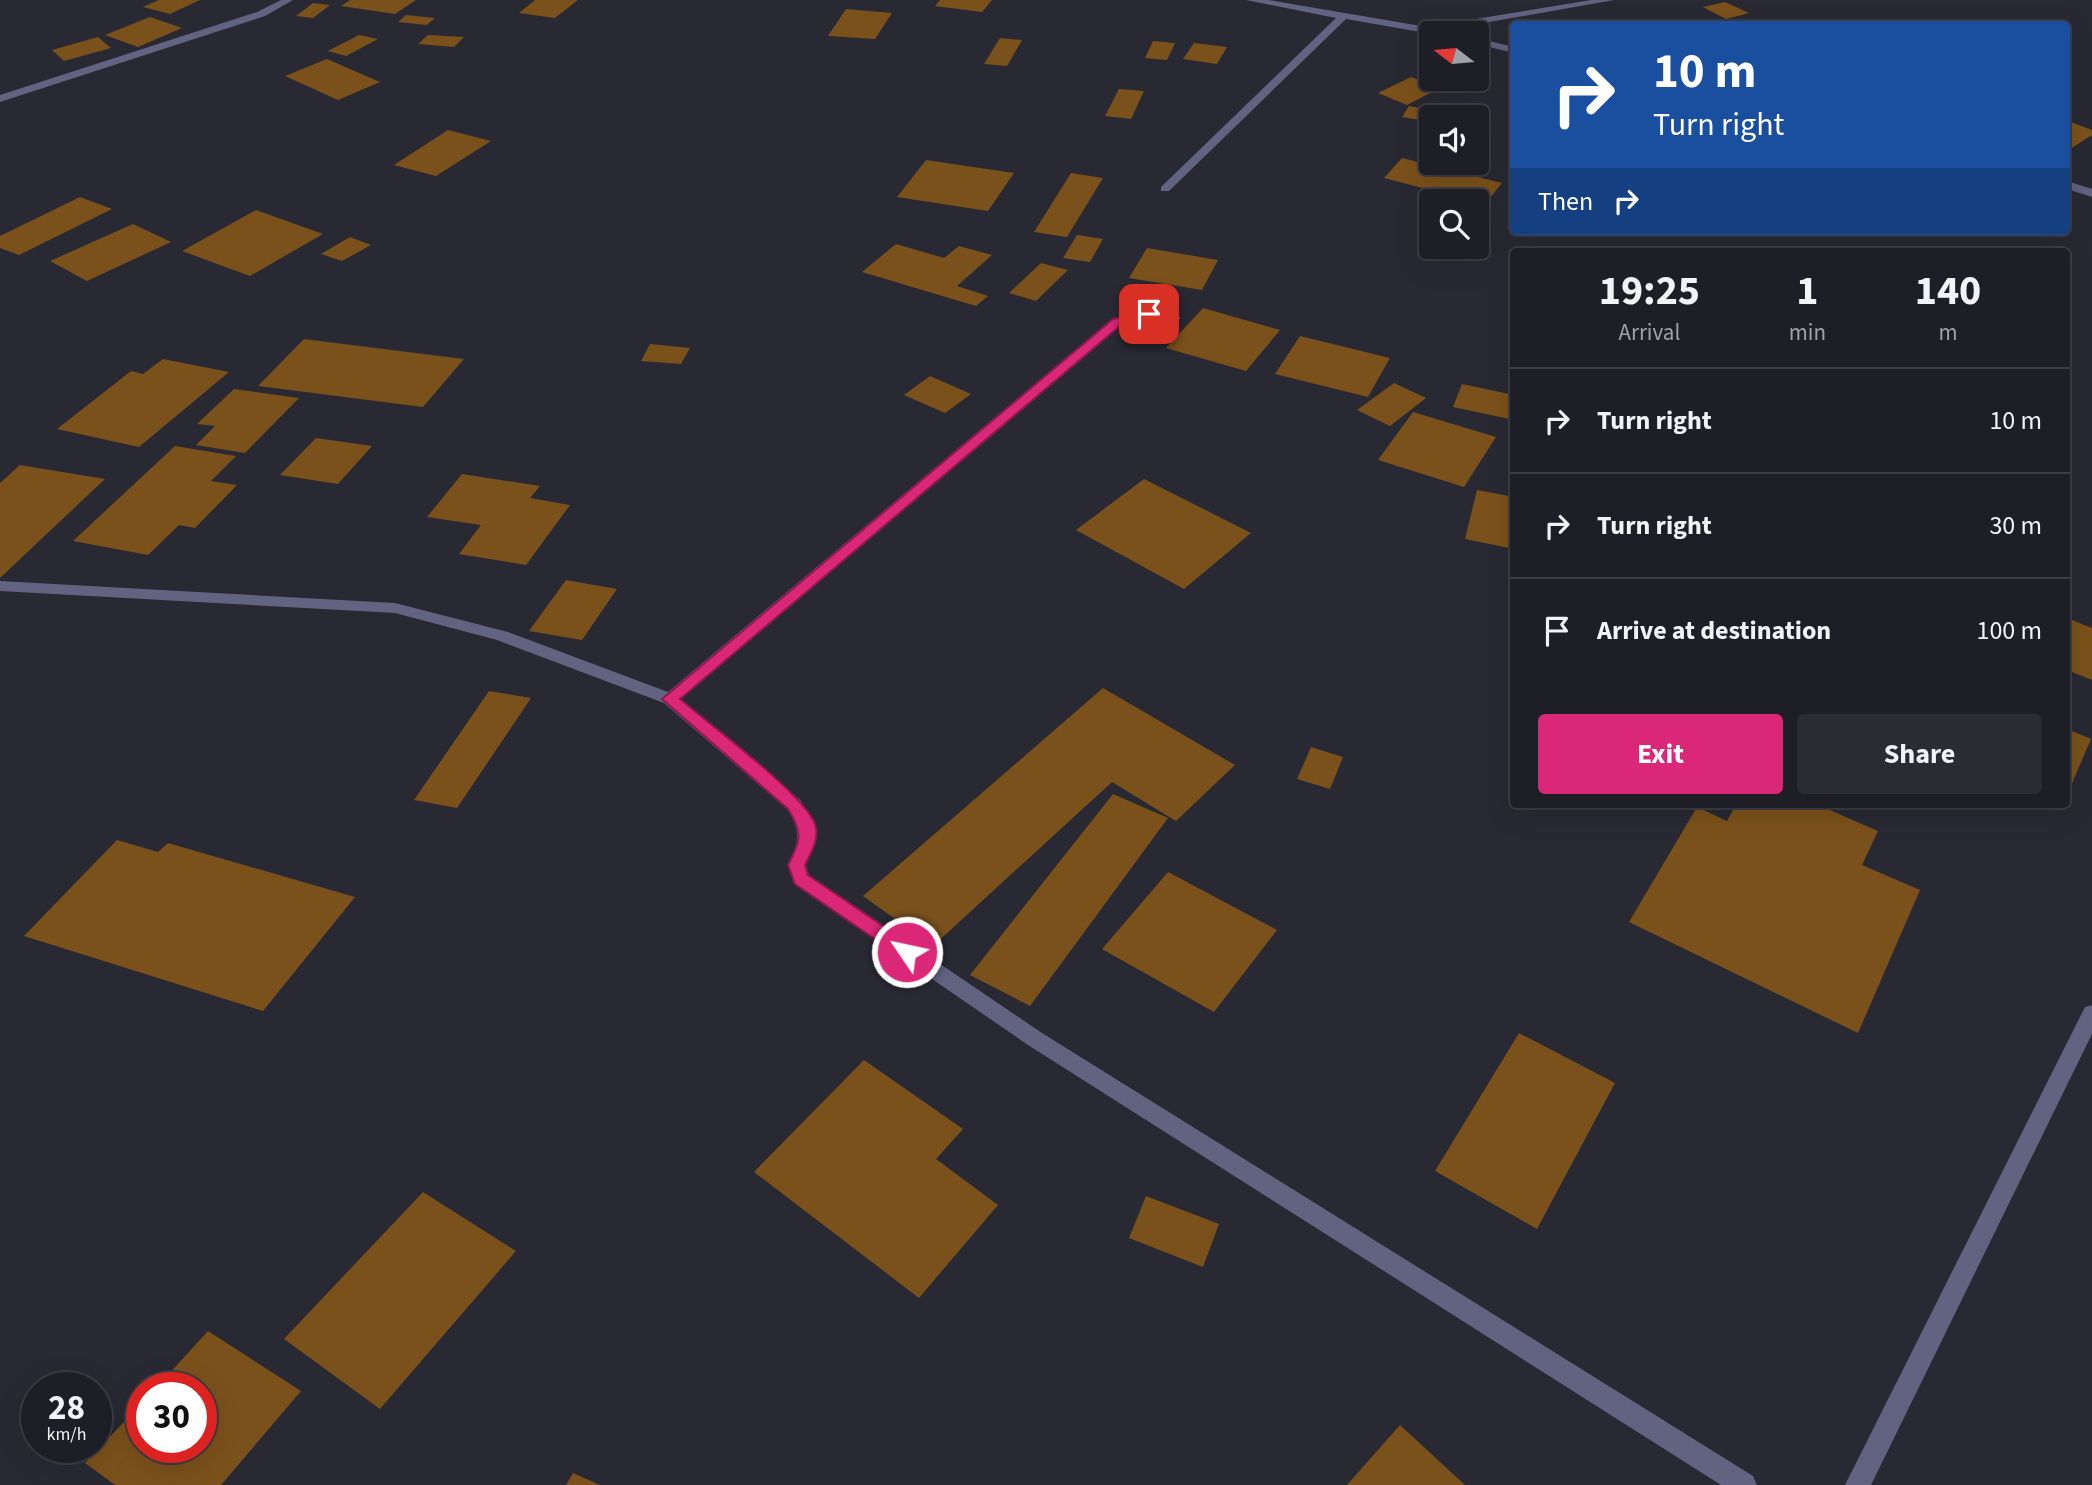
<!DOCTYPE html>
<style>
body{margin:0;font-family:"Source Sans 3",sans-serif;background:#2b2c32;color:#f1f3f6;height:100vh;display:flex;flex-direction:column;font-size:26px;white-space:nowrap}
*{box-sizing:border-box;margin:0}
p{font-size:23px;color:#a1a2a7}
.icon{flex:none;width:38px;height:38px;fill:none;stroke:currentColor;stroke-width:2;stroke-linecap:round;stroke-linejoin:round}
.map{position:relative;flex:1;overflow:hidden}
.sheet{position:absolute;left:1510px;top:248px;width:560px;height:560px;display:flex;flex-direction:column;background:#1e1f26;border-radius:7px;box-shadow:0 7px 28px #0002,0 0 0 2px #3c3d43}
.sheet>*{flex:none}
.hud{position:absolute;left:1510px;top:21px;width:560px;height:214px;border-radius:7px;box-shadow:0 7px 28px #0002,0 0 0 2px #3c3d43;background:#1a4fa0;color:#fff;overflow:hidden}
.needle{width:46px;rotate:286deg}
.fabs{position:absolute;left:1419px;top:21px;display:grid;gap:14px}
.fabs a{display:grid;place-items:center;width:70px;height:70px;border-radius:7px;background:#1e1f26;box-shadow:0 7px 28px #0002,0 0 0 2px #3c3d43;font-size:35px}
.speed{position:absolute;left:21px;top:1372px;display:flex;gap:14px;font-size:35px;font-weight:700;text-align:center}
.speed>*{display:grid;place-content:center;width:91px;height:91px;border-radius:50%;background:#1e1f26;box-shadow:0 7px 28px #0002,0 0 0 2px #3c3d43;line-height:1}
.speed small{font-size:18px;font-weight:400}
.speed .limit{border:10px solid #d22;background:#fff;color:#111}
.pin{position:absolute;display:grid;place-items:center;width:60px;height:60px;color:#fff;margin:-30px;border-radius:14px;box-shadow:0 4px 10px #0006}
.me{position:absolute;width:77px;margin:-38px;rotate:304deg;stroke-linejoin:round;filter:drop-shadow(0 0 5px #0008)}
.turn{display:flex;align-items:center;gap:24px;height:147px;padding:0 28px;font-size:32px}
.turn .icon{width:91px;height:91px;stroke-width:2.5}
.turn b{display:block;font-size:49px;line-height:60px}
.then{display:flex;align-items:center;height:66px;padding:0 28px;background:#0003;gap:14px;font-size:26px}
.eta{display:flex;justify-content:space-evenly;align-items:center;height:119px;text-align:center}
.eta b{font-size:42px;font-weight:700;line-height:49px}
.action{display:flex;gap:14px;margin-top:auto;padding:14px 28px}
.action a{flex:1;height:80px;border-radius:7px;background:#db2777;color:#fff;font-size:28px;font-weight:700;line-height:80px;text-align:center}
.action a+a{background:#2b2c32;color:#f1f3f6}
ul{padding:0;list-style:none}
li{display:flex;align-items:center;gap:21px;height:105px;padding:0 28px;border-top:2px solid #3c3d43}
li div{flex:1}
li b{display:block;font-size:26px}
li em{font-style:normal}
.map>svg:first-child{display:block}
.building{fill:#7b511b}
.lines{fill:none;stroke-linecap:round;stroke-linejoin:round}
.minor{fill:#626281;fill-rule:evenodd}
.route{fill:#db2777;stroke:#8e194d;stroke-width:2}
</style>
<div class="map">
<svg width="2092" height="1485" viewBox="0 0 2092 1485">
<rect width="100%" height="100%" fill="#282933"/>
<!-- building -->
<path class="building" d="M 159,0 L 200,0 L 170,14 L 143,7 Z
M 350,0 L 416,0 L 395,14 L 341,6 Z
M 535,0 L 578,0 L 555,18 L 519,13 Z
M 940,0 L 992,0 L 982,12 L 935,6 Z
M 1725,2 L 1749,13 L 1726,19 L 1703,7 Z
M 313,3 L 330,5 L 313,18 L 296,16 Z
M 846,9 L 892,13 L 875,39 L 828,36 Z
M 406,15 L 435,18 L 427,25 L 398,22 Z
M 150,17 L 182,28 L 138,47 L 105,35 Z
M 359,35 L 378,39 L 346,56 L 328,51 Z
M 428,35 L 464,37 L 454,47 L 418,44 Z
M 98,37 L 111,48 L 64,61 L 52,50 Z
M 1000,38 L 1022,40 L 1007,66 L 984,64 Z
M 1153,41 L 1175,43 L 1167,60 L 1145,58 Z
M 1194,43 L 1227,47 L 1217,64 L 1183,59 Z
M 327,59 L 380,82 L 338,100 L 285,76 Z
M 1411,77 L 1440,88 L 1407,105 L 1378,93 Z
M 1119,89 L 1144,91 L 1131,119 L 1105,116 Z
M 1409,106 L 1441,112 L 1439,117 L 1432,117 L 1432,122 L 1402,117 Z
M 2068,121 L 2092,130 L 2092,135 L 2067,151 Z
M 448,130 L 491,141 L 436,176 L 394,165 Z
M 1402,158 L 1502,183 L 1485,204 L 1384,178 Z
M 926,160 L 1014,173 L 988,211 L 897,197 Z
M 1071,173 L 1103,178 L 1067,237 L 1034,232 Z
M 80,197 L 112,209 L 19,255 L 0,248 L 0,236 Z
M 256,210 L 323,234 L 250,276 L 182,251 Z
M 133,224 L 171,242 L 87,281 L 50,261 Z
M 1077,235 L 1103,239 L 1090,262 L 1063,258 Z
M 350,237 L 371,245 L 342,261 L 321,254 Z
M 896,244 L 944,258 L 959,246 L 992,255 L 957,286 L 988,296 L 976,306 L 862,272 Z
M 1147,248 L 1218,260 L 1202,290 L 1129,278 Z
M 1041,263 L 1068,270 L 1036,301 L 1009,293 Z
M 1203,308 L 1280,330 L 1246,371 L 1166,348 Z
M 1300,336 L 1390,358 L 1368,397 L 1275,374 Z
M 304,339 L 464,359 L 423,407 L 258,386 Z
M 650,344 L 690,348 L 681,364 L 641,361 Z
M 163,359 L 229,372 L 139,447 L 57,429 L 131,371 L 143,374 Z
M 930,376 L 971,394 L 945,413 L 904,395 Z
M 1394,383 L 1426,398 L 1390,426 L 1357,410 Z
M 1462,384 L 1514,395 L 1514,420 L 1453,407 Z
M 234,389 L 299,398 L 245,453 L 196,445 L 215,426 L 197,424 Z
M 1413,412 L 1496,437 L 1464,487 L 1378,460 Z
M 316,438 L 372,446 L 338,484 L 280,475 Z
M 175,446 L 236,456 L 211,481 L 237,485 L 195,528 L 179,525 L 148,555 L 73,541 Z
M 20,465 L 105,479 L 0,578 L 0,483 Z
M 462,474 L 540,486 L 530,498 L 570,505 L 526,565 L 459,554 L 481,525 L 427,517 Z
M 1144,479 L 1251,533 L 1184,589 L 1076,530 Z
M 1477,490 L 1514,497 L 1514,549 L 1465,539 Z
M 566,580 L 617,589 L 582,640 L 529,631 Z
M 2067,618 L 2092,628 L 2092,680 L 2067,670 Z
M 1103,688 L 1235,765 L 1176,821 L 1112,782 L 933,946 L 863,896 Z
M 489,691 L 531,698 L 457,808 L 414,800 Z
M 2067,729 L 2091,739 L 2067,795 Z
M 1311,747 L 1343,757 L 1330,789 L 1297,779 Z
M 1113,794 L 1168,818 L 1030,1006 L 970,975 Z
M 1736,805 L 1818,805 L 1878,831 L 1862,865 L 1920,890 L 1858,1033 L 1629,922 L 1697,807 L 1727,821 Z
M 117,840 L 158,852 L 168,843 L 355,897 L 263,1011 L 24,936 Z
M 1168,872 L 1277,930 L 1214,1012 L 1102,949 Z
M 1519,1033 L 1615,1083 L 1537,1229 L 1435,1171 Z
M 864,1060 L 963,1129 L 936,1159 L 998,1205 L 919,1298 L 754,1172 Z
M 423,1192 L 516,1251 L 380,1409 L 284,1339 Z
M 1146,1196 L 1219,1224 L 1203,1267 L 1129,1238 Z
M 208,1331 L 301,1391 L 221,1485 L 115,1485 L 85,1463 L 142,1403 L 142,1447 L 201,1447 L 201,1388 L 156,1388 Z
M 1400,1425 L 1465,1485 L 1347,1485 Z
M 573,1473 L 600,1485 L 566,1485 Z"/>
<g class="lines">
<!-- minor -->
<path class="minor" d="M 281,0 L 293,0 L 265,16 L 0,102 L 0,95 L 257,12 Z
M 1246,0 L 1268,0 L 1427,27 L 1591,0 L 1614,0 L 1444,30 L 1447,33 L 1432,34 L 1346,19 L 1169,191 L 1161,191 L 1161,187 L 1336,18 Z
M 1477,38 L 1514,47 L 1514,53 L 1477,44 Z
M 2067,181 L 2092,189 L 2092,197 L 2067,189 Z
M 1138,311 L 1174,314 L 1181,318 L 1174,322 L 1139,319 L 1122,325 L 681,699 L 800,800 C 817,827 821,836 806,865 L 809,875 L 1042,1033 L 1753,1476 L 1757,1485 L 1721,1485 L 1028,1045 L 794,884 L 788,865 C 799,844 801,831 788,810 L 664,703 L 497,640 L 395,613 L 0,591 L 0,581 L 395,603 L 508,632 L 668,692 L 1112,319 Z
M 2092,1005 L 2092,1034 L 1871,1485 L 1845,1485 L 2085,1007 Z"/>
</g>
<!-- route -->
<path class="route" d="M 1149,311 L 1153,312 L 1153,317 L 1121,325 L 680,699 C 709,724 804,794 815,824 C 820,838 811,853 805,865 L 808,875 L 914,947 L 916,952 L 914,957 L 907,959 L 901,957 L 795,884 L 788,865 C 801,840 803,833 788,809 L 662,699 L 1113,319 Z"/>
</svg>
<div class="fabs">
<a><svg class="needle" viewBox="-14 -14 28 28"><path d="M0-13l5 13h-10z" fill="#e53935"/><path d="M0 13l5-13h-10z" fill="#a1a2a7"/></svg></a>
<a><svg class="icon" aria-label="sound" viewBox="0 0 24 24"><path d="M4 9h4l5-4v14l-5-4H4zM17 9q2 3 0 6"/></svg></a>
<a><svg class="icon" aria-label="search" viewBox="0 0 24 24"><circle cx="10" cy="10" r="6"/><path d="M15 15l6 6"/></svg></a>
</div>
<div class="speed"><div>28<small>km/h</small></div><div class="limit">30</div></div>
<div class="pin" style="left:1149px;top:314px;background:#d93025"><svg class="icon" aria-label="arrive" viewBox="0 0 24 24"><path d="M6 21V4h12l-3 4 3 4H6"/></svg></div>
<svg class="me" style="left:907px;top:952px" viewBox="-20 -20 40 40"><circle r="17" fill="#db2777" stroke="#fff" stroke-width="3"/><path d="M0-11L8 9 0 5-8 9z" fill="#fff"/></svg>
<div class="hud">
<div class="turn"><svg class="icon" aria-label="right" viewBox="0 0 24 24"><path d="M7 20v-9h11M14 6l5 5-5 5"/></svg><div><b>10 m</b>Turn right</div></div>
<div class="then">Then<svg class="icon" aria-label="right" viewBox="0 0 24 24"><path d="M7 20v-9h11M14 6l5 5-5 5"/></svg></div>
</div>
<section class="sheet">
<div class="eta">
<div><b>19:25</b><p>Arrival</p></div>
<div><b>1</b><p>min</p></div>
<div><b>140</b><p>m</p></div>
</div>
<ul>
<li><svg class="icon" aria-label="right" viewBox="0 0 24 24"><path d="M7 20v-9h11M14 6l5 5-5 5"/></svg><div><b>Turn right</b></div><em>10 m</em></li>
<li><svg class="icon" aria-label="right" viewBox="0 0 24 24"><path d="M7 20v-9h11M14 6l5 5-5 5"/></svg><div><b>Turn right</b></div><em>30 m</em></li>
<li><svg class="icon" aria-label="arrive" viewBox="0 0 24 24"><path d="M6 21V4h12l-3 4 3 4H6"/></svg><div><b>Arrive at destination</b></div><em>100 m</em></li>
</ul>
<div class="action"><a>Exit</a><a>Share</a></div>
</section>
</div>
